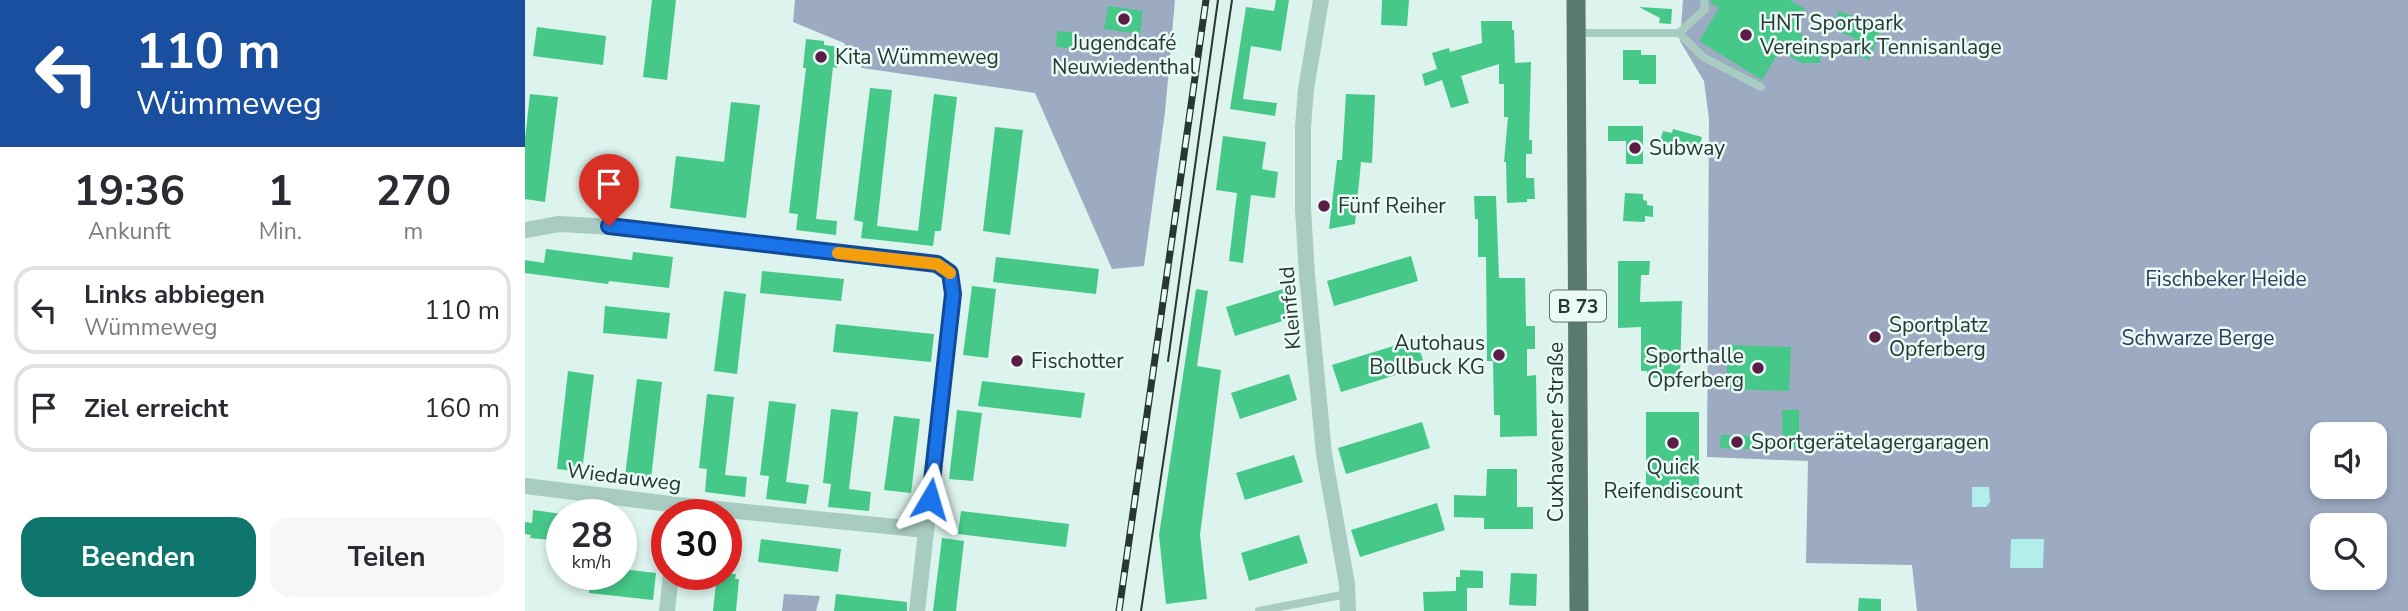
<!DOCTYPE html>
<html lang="de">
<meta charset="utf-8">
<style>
body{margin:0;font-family:"Nunito Sans",sans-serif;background:#f7f7f7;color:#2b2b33;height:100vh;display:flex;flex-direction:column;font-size:26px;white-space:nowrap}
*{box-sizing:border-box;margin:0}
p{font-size:23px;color:#7c7c81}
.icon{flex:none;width:38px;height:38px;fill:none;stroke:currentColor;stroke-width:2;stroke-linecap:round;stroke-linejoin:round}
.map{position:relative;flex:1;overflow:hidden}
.details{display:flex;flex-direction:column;background:#fff;width:525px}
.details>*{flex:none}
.banner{background:#1a4fa0;color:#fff;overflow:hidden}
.controls{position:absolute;left:1785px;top:422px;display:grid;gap:14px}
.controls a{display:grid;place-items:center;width:77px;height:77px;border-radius:14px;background:#fff;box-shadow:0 4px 10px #0003;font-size:35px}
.speed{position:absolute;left:21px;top:499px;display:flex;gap:14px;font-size:35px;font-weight:700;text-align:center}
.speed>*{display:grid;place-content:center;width:91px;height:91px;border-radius:50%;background:#fff;box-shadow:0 4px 10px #0003;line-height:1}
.speed small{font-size:18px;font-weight:400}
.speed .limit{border:10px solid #d22;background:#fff;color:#111}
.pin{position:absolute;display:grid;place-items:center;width:60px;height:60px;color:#fff;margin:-72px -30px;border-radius:50% 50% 50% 0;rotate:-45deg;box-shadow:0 0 7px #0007}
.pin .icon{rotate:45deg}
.me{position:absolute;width:77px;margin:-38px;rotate:7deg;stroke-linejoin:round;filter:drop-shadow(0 0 5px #0008)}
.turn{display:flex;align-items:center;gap:24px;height:147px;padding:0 21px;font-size:32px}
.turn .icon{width:91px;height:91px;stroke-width:2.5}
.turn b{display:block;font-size:49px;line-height:60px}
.eta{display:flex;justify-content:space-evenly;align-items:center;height:119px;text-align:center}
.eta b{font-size:42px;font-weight:700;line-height:49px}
.cta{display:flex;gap:14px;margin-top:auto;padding:14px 21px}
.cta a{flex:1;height:80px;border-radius:21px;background:#0f766e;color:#fff;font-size:28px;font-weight:700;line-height:80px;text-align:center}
.cta a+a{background:#f7f7f7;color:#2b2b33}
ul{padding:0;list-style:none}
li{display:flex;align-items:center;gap:21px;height:88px;margin:0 14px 10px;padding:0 7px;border:4px solid #e1e1e2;border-radius:21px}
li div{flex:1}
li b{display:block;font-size:26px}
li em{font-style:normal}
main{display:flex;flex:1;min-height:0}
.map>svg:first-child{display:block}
.green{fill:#9cabc2;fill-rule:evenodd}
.sand{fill:#b2efea}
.building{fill:#45c888}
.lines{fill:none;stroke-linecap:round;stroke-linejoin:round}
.service{stroke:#a8cbc2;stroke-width:8}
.minor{stroke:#a8cbc2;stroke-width:16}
.primary{stroke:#597a6d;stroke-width:19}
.tram{stroke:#283831;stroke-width:2}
.rail-casing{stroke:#283831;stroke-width:7}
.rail{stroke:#e9faf7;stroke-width:4.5;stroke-dasharray:13;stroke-linecap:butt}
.route-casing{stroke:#114b97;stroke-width:18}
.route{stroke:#1a73e8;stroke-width:12}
.slow{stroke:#f59e0b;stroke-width:12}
.poi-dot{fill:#5a1d45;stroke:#e9faf7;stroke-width:2.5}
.labels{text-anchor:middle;stroke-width:5;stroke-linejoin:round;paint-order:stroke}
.shield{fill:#e9faf7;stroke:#62726c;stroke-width:2}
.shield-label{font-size:19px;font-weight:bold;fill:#283831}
.poi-label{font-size:21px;fill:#283831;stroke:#e9faf7;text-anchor:start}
.park-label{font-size:21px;fill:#2b3b57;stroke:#e9faf7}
.street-label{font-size:21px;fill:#283831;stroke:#e9faf7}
</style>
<main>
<section class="details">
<div class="banner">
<div class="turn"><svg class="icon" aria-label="left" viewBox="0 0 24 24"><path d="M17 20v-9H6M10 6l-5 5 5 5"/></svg><div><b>110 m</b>Wümmeweg</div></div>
</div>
<div class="eta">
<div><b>19:36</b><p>Ankunft</p></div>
<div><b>1</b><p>Min.</p></div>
<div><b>270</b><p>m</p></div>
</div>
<ul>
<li><svg class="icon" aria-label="left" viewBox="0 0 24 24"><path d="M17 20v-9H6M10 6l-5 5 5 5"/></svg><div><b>Links abbiegen</b><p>Wümmeweg</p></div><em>110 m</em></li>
<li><svg class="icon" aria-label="arrive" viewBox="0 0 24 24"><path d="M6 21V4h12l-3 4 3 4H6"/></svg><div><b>Ziel erreicht</b></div><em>160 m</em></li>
</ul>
<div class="cta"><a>Beenden</a><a>Teilen</a></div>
</section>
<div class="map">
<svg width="1883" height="611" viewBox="0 0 1883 611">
<rect width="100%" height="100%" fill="#dcf3ee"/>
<!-- green -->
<path class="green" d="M 270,0 L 650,0 L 640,112 L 619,266 L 587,269 L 510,93 L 337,68 L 319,43 L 268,22 Z
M 1158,0 L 1883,0 L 1883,611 L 1392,611 L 1387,565 L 1281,563 L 1283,461 L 1182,457 L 1184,119 L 1179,81 L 1155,41 ZM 1797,434 L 1850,434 L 1850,486 L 1797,486 ZM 1797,525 L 1850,525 L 1850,578 L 1797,578 Z
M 259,594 L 295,596 L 291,611 L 257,611 Z"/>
<!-- sand -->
<path class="sand" d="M 1447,487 L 1464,487 L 1465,502 L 1461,507 L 1447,507 Z
M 1486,539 L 1519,539 L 1518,568 L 1485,568 Z"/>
<!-- building -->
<path class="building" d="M 127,0 L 151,0 L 142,80 L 118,77 Z
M 751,0 L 764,0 L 756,51 L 726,46 L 718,99 L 752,103 L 750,116 L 705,109 L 721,7 L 749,11 Z
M 857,0 L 884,0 L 882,26 L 856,25 Z
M 1186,0 L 1265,0 L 1280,9 L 1268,29 L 1290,42 L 1296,42 L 1295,63 L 1276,63 L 1255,50 L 1237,80 L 1174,41 L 1194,8 L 1186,3 Z
M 583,6 L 618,11 L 615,34 L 579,29 Z
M 1114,7 L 1147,9 L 1146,24 L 1134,23 L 1135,18 Z
M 1314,11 L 1357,27 L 1344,60 L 1325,52 L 1330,38 L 1307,29 Z
M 956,21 L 987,21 L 987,30 L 989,30 L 990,63 L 1006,62 L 1004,140 L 1007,140 L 1007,154 L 1001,154 L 1001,178 L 1009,178 L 1010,199 L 1002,199 L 1002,202 L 982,203 L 981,162 L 979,162 L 983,117 L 979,117 L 979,84 L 974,84 L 974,64 L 936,76 L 944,103 L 926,108 L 917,80 L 900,86 L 897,74 L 912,69 L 907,53 L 924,48 L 925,52 L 957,43 Z
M 12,27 L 81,36 L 78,65 L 8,56 Z
M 532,31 L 554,33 L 553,49 L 531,47 Z
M 281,39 L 299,41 L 299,45 L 315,47 L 312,68 L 308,67 L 291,219 L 312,221 L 311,235 L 271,230 L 273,214 L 264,213 L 281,68 L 278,68 Z
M 1098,50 L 1116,50 L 1116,55 L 1131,55 L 1131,84 L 1114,84 L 1114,80 L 1098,80 Z
M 345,88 L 367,90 L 352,226 L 393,231 L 409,94 L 432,97 L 416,231 L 410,231 L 408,246 L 336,238 L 338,222 L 329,220 Z
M 5,94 L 33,97 L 20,202 L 0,199 L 0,139 Z
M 821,94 L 850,95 L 847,163 L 836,162 L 830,224 L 804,229 L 812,160 L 817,160 Z
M 206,102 L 235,105 L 221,218 L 145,208 L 151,156 L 199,162 Z
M 1083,126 L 1118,126 L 1118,164 L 1101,164 L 1101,141 L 1083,141 Z
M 470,127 L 498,130 L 485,235 L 458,231 Z
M 1148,129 L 1177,137 L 1173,152 L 1135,141 L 1138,131 L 1147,133 Z
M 698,136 L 741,142 L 737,169 L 753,172 L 750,198 L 726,195 L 718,263 L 704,261 L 712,193 L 691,190 Z
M 1100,193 L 1118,194 L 1118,200 L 1122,201 L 1122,205 L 1128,206 L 1128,217 L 1120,216 L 1120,222 L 1098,221 Z
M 949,196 L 971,196 L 974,278 L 1000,278 L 1001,326 L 1010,326 L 1010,349 L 1002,349 L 1002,376 L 1011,375 L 1012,436 L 975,437 L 975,415 L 969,415 L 968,361 L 962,361 L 961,257 L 953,257 L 953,219 L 950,219 Z
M 21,249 L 107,260 L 108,252 L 148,257 L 144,288 L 84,281 L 83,284 L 0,273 L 0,260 L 19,263 Z
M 886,256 L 893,281 L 809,306 L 802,281 Z
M 471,257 L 574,269 L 571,294 L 468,282 Z
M 1093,261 L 1125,261 L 1124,275 L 1116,275 L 1115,302 L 1157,301 L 1155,378 L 1122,378 L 1122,371 L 1116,371 L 1116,327 L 1093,328 Z
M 237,271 L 319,279 L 316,301 L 235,293 Z
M 447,286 L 471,289 L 463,358 L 438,355 Z
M 671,289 L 683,291 L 672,366 L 696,370 L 675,535 L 682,599 L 641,604 L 634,535 Z
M 758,289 L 767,318 L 710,336 L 701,307 Z
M 199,291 L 221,294 L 212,374 L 189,371 Z
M 80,306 L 145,313 L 142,339 L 78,333 Z
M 311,324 L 409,334 L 406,362 L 308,352 Z
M 891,339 L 900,366 L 816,392 L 807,365 Z
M 1203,345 L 1266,347 L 1264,391 L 1201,389 Z
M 43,371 L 69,375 L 57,472 L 32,469 Z
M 764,374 L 772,400 L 715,419 L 706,393 Z
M 112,379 L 137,382 L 126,479 L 100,476 Z
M 457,381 L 560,393 L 556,418 L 453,406 Z
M 182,394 L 209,397 L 200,475 L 222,477 L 220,497 L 180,492 L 182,469 L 174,468 Z
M 244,401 L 271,404 L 261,482 L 284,485 L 281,504 L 241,499 L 244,476 L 235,475 Z
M 306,409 L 333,412 L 324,489 L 346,492 L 344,511 L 303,507 L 306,484 L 298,483 Z
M 432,410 L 457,413 L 448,481 L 424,479 Z
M 1257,410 L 1274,410 L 1274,448 L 1258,448 Z
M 1121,412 L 1174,412 L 1174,500 L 1121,500 Z
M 369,416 L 395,419 L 386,493 L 359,490 Z
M 897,422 L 905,448 L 821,474 L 813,448 Z
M 1196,435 L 1228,436 L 1227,449 L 1195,448 Z
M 769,455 L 778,482 L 720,500 L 711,473 Z
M 962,469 L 992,469 L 992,507 L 1008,507 L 1008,529 L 959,529 L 959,518 L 929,517 L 929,495 L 961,496 Z
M 912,503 L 920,530 L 835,557 L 826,530 Z
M 8,510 L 37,514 L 37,541 L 5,538 L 6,535 L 0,534 L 0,522 L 7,523 Z
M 436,511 L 544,524 L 541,547 L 433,534 Z
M 774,535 L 783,563 L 724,581 L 716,553 Z
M 417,538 L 439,541 L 431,611 L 408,611 Z
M 236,539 L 316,549 L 313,572 L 233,562 Z
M 96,569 L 131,573 L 128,600 L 64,593 L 66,574 L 96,574 Z
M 935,570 L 958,571 L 958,588 L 942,588 L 942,611 L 899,611 L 898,592 L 931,591 L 931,577 L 935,577 Z
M 986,573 L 1012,574 L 1011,606 L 984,605 Z
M 192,574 L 211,574 L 210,579 L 214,579 L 211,611 L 188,611 Z
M 311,594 L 382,602 L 382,611 L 309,611 Z
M 1334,598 L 1356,599 L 1356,611 L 1333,611 Z"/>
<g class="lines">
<!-- service -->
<path class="service" d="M 1051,33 L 1154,33 L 1180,9 L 1179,0
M 1154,33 L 1178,57 L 1236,87
M 734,611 L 822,594"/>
<!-- minor -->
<path class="minor" d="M 796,0 L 781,89 L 778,127 L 778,209 L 782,275 L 799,454 L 822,584 L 823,611
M 0,230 L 34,224 L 105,228 L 412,264 L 425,273 L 428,294 L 392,611
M 0,486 L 153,505 L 401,530
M 142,611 L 146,574"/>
<!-- primary -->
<path class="primary" d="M 1051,0 L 1054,611"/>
<!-- tram -->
<path class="tram" d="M 643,361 L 693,0
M 616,611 L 707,0"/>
<defs>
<path id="rail" d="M 594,611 L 681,0"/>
</defs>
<!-- rail casing -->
<use href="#rail" class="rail-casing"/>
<!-- rail -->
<use href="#rail" class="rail"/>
</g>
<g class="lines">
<defs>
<path id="route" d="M 84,226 L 412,264 L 425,273 L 428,294 L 405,499"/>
</defs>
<!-- route casing -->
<use href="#route" class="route-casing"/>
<!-- route -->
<use href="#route" class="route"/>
<!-- slow -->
<path class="slow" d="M 313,253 L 412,264 L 425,273"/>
</g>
<!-- markers -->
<g class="poi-dot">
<circle cx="599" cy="19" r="7"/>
<circle cx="1221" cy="35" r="7"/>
<circle cx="296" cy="57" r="7"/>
<circle cx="1110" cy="148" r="7"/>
<circle cx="799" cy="206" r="7"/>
<circle cx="1350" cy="337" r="7"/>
<circle cx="974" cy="355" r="7"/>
<circle cx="492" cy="361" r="7"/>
<circle cx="1233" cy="368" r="7"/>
<circle cx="1212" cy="442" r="7"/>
<circle cx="1148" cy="443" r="7"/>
</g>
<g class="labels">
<!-- shield labels -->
<rect class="shield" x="1025" y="290.5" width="56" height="31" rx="5"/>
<g class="shield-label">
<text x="1053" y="313">B 73</text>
</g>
<!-- poi labels -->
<g class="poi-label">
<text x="1235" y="30">HNT Sportpark<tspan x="1235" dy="24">Vereinspark Tennisanlage</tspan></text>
<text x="599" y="50" text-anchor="middle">Jugendcafé<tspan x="599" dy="24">Neuwiedenthal</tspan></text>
<text x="310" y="64">Kita Wümmeweg</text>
<text x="1124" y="155">Subway</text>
<text x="813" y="213">Fünf Reiher</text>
<text x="1364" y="332">Sportplatz<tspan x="1364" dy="24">Opferberg</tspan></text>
<text x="960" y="350" text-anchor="end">Autohaus<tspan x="960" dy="24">Bollbuck KG</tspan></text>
<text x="1219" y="363" text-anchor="end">Sporthalle<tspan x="1219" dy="24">Opferberg</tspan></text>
<text x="506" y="368">Fischotter</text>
<text x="1226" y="449">Sportgerätelagergaragen</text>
<text x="1148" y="474" text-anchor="middle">Quick<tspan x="1148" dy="24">Reifendiscount</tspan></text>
</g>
<!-- park labels -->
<g class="park-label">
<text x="1701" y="286">Fischbeker Heide</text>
<text x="1673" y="345">Schwarze Berge</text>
</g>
<!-- street labels -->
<g class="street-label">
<text transform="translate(765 308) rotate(-95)" y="7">Kleinfeld</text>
<text transform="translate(1031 432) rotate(-90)" y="7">Cuxhavener Straße</text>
<text transform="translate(99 477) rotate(7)" y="7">Wiedauweg</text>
</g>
</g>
</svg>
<div class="controls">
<a><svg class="icon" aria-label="sound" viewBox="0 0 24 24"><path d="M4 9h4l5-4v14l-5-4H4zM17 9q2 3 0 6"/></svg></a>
<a><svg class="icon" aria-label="search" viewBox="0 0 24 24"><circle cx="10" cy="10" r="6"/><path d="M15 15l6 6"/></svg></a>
</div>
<div class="speed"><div>28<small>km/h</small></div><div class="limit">30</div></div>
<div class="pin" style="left:84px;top:226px;background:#d93025"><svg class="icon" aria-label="arrive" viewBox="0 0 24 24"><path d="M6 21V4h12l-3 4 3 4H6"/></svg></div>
<svg class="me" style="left:405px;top:499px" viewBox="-20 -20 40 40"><path d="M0-17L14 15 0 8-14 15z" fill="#1a73e8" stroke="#fff" stroke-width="4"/></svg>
</div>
</main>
